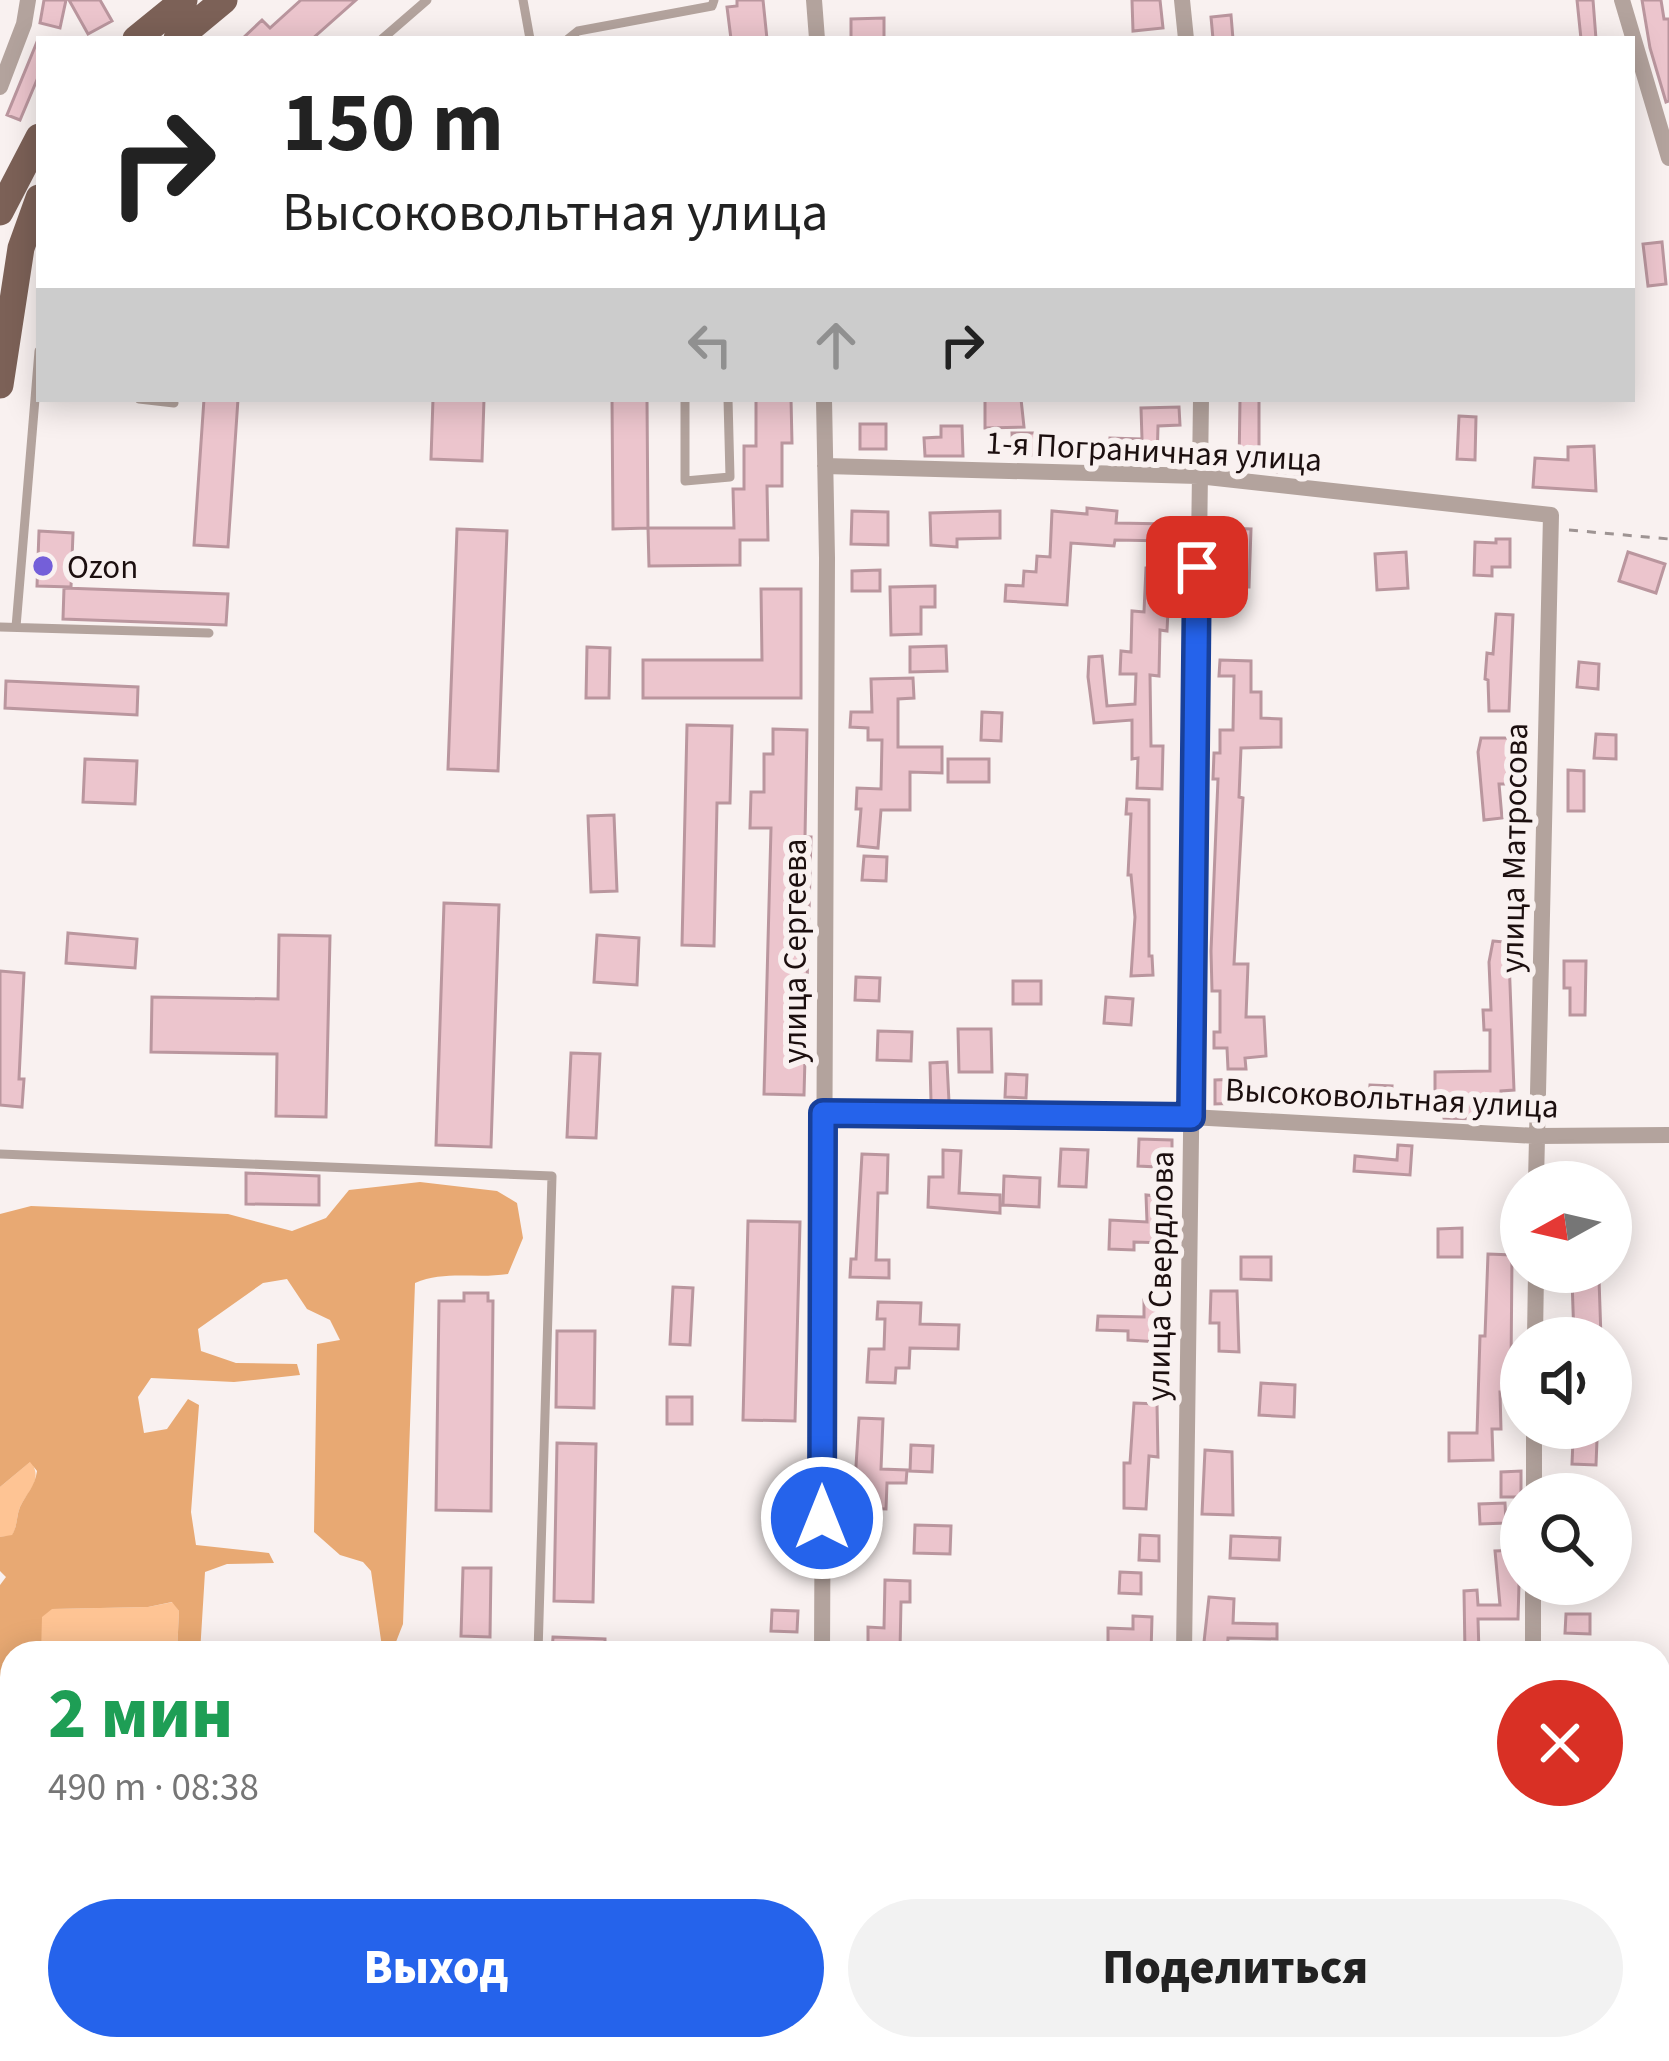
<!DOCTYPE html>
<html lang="ru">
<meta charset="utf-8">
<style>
body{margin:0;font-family:"Source Sans 3",sans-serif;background:#f2f2f2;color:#222;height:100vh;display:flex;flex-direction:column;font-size:45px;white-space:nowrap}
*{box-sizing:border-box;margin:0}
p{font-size:39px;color:#767676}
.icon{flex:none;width:66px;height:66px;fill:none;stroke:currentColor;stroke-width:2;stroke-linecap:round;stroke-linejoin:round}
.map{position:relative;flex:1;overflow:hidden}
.panel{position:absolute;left:0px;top:1641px;width:1671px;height:420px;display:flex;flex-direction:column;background:#fff;border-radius:36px 36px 0 0;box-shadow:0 6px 30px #0003}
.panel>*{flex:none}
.top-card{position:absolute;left:36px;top:36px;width:1599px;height:366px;border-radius:0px;box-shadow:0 6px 30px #0003;background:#fff;color:#222;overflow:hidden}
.needle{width:78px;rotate:262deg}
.buttons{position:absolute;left:1500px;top:1161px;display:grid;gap:24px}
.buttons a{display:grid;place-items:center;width:132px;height:132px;border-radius:50%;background:#fff;box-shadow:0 6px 30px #0003;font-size:60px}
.pin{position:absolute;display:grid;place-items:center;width:102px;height:102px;color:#fff;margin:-51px;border-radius:24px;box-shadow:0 6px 18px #0006}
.me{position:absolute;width:132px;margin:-66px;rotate:0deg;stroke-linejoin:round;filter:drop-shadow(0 0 9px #0008)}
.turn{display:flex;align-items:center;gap:42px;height:252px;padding:0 48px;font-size:54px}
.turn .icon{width:156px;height:156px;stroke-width:2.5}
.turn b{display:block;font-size:84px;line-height:102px}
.lanes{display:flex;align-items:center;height:114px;padding:0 48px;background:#0003;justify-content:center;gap:60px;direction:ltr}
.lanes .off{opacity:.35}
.round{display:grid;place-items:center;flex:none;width:126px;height:126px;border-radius:63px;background:#f2f2f2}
.overview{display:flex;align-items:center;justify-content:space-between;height:204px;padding:0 48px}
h1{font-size:72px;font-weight:800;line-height:90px;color:#1e9e55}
.action{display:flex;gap:24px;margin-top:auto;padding:24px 48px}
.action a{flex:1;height:138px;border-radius:72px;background:#2563eb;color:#fff;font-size:48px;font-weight:800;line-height:138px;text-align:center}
.action a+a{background:#f2f2f2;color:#222}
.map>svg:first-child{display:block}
.green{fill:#fec494}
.forest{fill:#e8a973}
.building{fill:#ecc5cd;stroke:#ba969e;stroke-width:3}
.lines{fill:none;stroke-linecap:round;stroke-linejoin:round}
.path{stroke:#9e9493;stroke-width:3;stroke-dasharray:9 9;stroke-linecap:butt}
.lane{stroke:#b3a39d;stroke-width:9}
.street{stroke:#b3a39d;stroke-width:16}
.primary{stroke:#7c6157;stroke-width:27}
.route-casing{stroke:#184099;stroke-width:30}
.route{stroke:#2563eb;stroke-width:21}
.poi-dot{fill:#745fd9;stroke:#f9f1f0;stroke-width:4.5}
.labels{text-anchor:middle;stroke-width:12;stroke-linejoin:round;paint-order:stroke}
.street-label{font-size:33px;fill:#1c0f0f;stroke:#f9f1f0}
.poi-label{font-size:33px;fill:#1c0f0f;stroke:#f9f1f0;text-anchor:start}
</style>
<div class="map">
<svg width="1669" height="2061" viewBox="0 0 1669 2061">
<rect width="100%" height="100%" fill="#f9f1f0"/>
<!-- green -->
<path class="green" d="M 31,1461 C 43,1481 29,1489 20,1507 C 16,1517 18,1525 12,1536 L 0,1537 L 0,1487 Z
M 173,1602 L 179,1611 L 177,1653 L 41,1653 L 41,1617 L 51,1609 L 148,1607 Z"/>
<!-- forest -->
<path class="forest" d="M 420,1182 L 497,1191 L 517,1203 L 523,1238 L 508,1274 C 476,1279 445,1270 415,1283 L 403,1624 L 394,1647 L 382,1647 L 371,1571 L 363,1562 L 340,1555 L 314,1532 L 317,1344 L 340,1340 L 330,1320 L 307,1309 L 287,1279 L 263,1283 L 198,1329 L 201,1351 L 236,1363 L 297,1364 L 300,1375 L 234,1382 L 151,1378 L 138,1397 L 144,1433 L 167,1429 L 188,1399 L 199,1405 L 191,1512 L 196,1545 L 269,1553 L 274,1563 L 227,1564 L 205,1572 L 200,1653 L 177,1653 L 179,1611 L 172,1602 L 148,1607 L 52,1609 L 42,1617 L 41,1653 L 12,1653 L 12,1786 L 0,1785 L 0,1585 L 6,1577 L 0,1571 L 0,1537 L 12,1535 C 18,1525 16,1517 20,1507 C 26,1494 35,1487 37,1471 L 30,1462 L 0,1487 L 0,1214 L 31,1206 L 228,1214 L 292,1231 L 326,1218 L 349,1190 Z"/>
<!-- building -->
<path class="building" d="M 44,0 L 66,0 L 60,28 L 40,23 Z
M 69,0 L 100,0 L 112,21 L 88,34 Z
M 301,0 L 356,0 L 312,39 L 242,39 L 262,20 L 270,28 Z
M 737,0 L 763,0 L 767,39 L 731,39 L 727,7 L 737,6 Z
M 1132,0 L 1160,0 L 1163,28 L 1133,31 Z
M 1577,0 L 1593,0 L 1596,39 L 1581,39 Z
M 1642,0 L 1661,0 L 1664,19 L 1669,19 L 1669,101 L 1666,102 L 1650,48 Z
M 1231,15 L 1233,39 L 1213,39 L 1211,17 Z
M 884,18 L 884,39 L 851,39 L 851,19 Z
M 39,37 L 39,75 L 20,120 L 7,115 Z
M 1662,242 L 1666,284 L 1648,286 L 1643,244 Z
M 204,399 L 238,399 L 228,547 L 194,545 Z
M 433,399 L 484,399 L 482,461 L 431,459 Z
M 612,399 L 647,399 L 648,528 L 613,529 Z
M 756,399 L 791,399 L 792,443 L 782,443 L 782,486 L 767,486 L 768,540 L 740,540 L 740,565 L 649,566 L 648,528 L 734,528 L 733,489 L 744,489 L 744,446 L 756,446 Z
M 985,399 L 1021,399 L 1024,427 L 985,428 Z
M 1240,399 L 1259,399 L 1259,453 L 1309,458 L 1308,475 L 1239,468 Z
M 1179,407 L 1180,425 L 1158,426 L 1157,462 L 1110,461 L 1110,438 L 1142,439 L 1141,408 Z
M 1459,416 L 1476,417 L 1475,460 L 1457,459 Z
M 860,424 L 886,424 L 886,449 L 860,449 Z
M 941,426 L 962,426 L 963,456 L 925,456 L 924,438 L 941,437 Z
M 1012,433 L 1050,433 L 1050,455 L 1013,455 Z
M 1594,446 L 1596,491 L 1533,487 L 1535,458 L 1568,460 L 1568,447 Z
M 1087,508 L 1117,511 L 1116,523 L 1169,524 L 1169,541 L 1115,540 L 1114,546 L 1071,543 L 1067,605 L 1005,601 L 1006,585 L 1023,586 L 1024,571 L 1036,572 L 1037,556 L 1050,557 L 1052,511 L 1087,514 Z
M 852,511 L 888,512 L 888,545 L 851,544 Z
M 1000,511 L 1000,538 L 957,539 L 957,547 L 931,545 L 930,513 Z
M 1223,528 L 1251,529 L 1249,587 L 1234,587 L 1235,559 L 1222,559 Z
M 457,529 L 507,531 L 498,771 L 448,769 Z
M 39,531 L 73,533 L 71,587 L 37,586 Z
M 1496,539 L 1510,539 L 1510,567 L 1492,567 L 1492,576 L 1474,575 L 1475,542 L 1496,543 Z
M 1406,552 L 1408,588 L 1377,590 L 1375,554 Z
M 1628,552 L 1665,564 L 1656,593 L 1619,581 Z
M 1146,568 L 1170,570 L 1167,631 L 1160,630 L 1159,676 L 1150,675 L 1151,746 L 1163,746 L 1162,789 L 1137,788 L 1138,758 L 1132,759 L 1132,720 L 1094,723 L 1088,677 L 1089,657 L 1102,656 L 1107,706 L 1135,704 L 1136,674 L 1120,674 L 1121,651 L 1131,652 L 1132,611 L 1144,612 Z
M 880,570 L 880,591 L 852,591 L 852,571 Z
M 935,586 L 935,607 L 921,607 L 921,634 L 891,635 L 890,587 Z
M 64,588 L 228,594 L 226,625 L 63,619 Z
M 761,589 L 801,589 L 801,698 L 643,698 L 643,660 L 762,660 Z
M 1496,614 L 1513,615 L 1509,711 L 1489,711 L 1488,680 L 1485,679 L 1487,653 L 1493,654 Z
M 946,646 L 947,671 L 910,672 L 910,647 Z
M 587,647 L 610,648 L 609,698 L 586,698 Z
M 1220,660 L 1251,661 L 1251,692 L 1261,692 L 1261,718 L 1281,719 L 1281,747 L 1241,748 L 1239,797 L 1243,798 L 1234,964 L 1248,964 L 1246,1017 L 1264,1017 L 1266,1056 L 1245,1058 L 1246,1069 L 1228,1069 L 1227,1048 L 1214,1048 L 1214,1032 L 1220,1032 L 1220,991 L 1212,991 L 1211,951 L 1218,779 L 1213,779 L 1214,753 L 1220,753 L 1220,730 L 1233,730 L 1234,676 L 1219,676 Z
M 1579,662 L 1599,664 L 1598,689 L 1577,687 Z
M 913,678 L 914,698 L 898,699 L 898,747 L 942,747 L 942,773 L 910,772 L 910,810 L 881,810 L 878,848 L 858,846 L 861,809 L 856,809 L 857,788 L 881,789 L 882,740 L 868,740 L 868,728 L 850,727 L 851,712 L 872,712 L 871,679 Z
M 6,681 L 138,687 L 137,715 L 5,708 Z
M 982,712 L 1002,713 L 1001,741 L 981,740 Z
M 687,725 L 732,726 L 730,803 L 717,803 L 714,946 L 682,945 Z
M 773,729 L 807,730 L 805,837 L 811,837 L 804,1095 L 764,1094 L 771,828 L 750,828 L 751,792 L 764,792 L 764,754 L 773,754 Z
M 1596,734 L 1616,735 L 1616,759 L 1594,758 Z
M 1481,738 L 1508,738 L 1507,784 L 1499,784 L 1502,818 L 1484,820 L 1478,752 Z
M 85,759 L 137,761 L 135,804 L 83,802 Z
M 948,759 L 989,759 L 989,782 L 948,782 Z
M 1568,770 L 1584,771 L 1584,811 L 1568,811 Z
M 1127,799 L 1149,800 L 1149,956 L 1152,956 L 1153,975 L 1131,976 L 1135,917 L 1131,875 L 1128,875 L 1131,814 L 1126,814 Z
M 614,815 L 617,891 L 591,892 L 588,816 Z
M 864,856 L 887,857 L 886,881 L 862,880 Z
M 444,903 L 499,905 L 491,1147 L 436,1145 Z
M 68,933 L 137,939 L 135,968 L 66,963 Z
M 279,935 L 330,936 L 326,1117 L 276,1116 L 277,1054 L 151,1052 L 152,997 L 278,999 Z
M 597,935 L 639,938 L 637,985 L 594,982 Z
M 1493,941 L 1517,943 L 1516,959 L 1509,958 L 1514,1090 L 1501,1091 L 1501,1113 L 1477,1112 L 1478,1119 L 1444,1118 L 1441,1092 L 1435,1092 L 1435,1072 L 1490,1071 L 1490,1030 L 1484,1030 L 1483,1010 L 1491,1010 L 1489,962 Z
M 1564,961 L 1586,961 L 1585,1015 L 1570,1015 L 1570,988 L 1564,988 Z
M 0,971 L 24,973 L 19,1079 L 24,1079 L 22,1107 L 0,1105 Z
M 856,977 L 880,978 L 879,1001 L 855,1000 Z
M 1013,981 L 1041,981 L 1041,1004 L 1013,1004 Z
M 1106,997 L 1133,999 L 1131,1025 L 1104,1023 Z
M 958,1029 L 991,1029 L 992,1072 L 959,1072 Z
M 878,1031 L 912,1032 L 911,1061 L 877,1060 Z
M 571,1053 L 600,1054 L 596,1138 L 567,1137 Z
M 947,1062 L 949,1102 L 931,1101 L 930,1063 Z
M 1006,1074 L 1027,1075 L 1026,1098 L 1005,1097 Z
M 1241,1079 L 1242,1103 L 1215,1104 L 1215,1080 Z
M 1370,1085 L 1392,1086 L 1390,1112 L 1368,1110 Z
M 1139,1139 L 1172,1140 L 1172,1211 L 1167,1211 L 1167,1243 L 1134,1242 L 1134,1250 L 1109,1249 L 1110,1220 L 1147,1222 L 1146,1195 L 1157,1196 L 1157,1167 L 1138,1166 Z
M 1398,1145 L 1412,1146 L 1410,1175 L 1354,1171 L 1355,1156 L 1397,1160 Z
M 1061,1149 L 1088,1150 L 1086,1187 L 1059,1186 Z
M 943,1150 L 961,1151 L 959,1193 L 1000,1195 L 1000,1213 L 928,1207 L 929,1177 L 943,1177 Z
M 862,1154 L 888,1155 L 887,1193 L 878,1193 L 876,1260 L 889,1260 L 889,1278 L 850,1277 L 851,1259 L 856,1259 Z
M 246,1173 L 319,1176 L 319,1205 L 246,1204 Z
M 1004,1176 L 1040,1178 L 1039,1207 L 1003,1205 Z
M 748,1221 L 800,1222 L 795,1421 L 743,1420 Z
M 1462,1228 L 1462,1257 L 1438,1257 L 1438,1229 Z
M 1488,1254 L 1512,1255 L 1511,1369 L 1515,1369 L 1515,1392 L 1500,1392 L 1501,1429 L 1492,1429 L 1493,1460 L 1449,1461 L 1449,1433 L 1477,1433 L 1480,1336 L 1485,1336 Z
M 1241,1257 L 1271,1257 L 1271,1280 L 1241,1279 Z
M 1572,1279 L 1599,1279 L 1601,1338 L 1574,1338 Z
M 673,1287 L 693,1288 L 690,1345 L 670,1344 Z
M 1211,1291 L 1237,1291 L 1239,1352 L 1219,1351 L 1219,1323 L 1210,1323 Z
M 464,1293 L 488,1293 L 488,1301 L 493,1301 L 491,1511 L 436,1510 L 439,1301 L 464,1301 Z
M 1144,1300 L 1165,1300 L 1159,1342 L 1128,1340 L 1128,1331 L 1097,1330 L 1098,1316 L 1144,1317 Z
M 878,1302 L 921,1303 L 920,1324 L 959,1325 L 958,1349 L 910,1348 L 909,1368 L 896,1368 L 895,1383 L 867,1382 L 869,1349 L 884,1349 L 885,1319 L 877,1319 Z
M 557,1331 L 595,1331 L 594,1408 L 556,1407 Z
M 1261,1383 L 1295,1385 L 1294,1417 L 1259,1415 Z
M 667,1397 L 692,1397 L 692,1424 L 667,1424 Z
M 1134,1403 L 1157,1404 L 1158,1457 L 1149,1456 L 1146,1509 L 1124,1508 L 1124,1463 L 1130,1463 Z
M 859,1418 L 883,1419 L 881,1469 L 907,1470 L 906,1483 L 887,1483 L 886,1509 L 858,1508 L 858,1482 L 855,1482 Z
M 1573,1440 L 1597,1440 L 1596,1465 L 1572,1464 Z
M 557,1443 L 596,1444 L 593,1602 L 554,1601 Z
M 911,1445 L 933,1446 L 932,1472 L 910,1471 Z
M 1205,1450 L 1232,1452 L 1233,1515 L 1202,1514 Z
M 1521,1471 L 1521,1497 L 1501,1497 L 1501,1472 Z
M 1505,1503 L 1506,1523 L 1480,1524 L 1479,1504 Z
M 915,1525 L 951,1526 L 950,1554 L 914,1553 Z
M 1140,1535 L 1159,1536 L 1159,1561 L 1139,1560 Z
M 1231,1536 L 1280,1538 L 1279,1560 L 1230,1558 Z
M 1520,1550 L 1518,1619 L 1478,1619 L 1479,1653 L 1465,1653 L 1464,1591 L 1477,1590 L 1478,1605 L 1500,1605 L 1495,1551 Z
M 463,1568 L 491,1568 L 490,1637 L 461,1636 Z
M 1120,1572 L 1141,1573 L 1141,1594 L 1119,1593 Z
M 885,1580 L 910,1581 L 910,1602 L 901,1602 L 900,1651 L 868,1650 L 868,1627 L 884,1628 Z
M 1209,1597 L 1234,1599 L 1233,1623 L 1277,1624 L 1277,1639 L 1228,1638 L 1227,1652 L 1203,1651 Z
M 772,1610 L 798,1611 L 797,1632 L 771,1631 Z
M 1566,1614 L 1590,1614 L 1590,1634 L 1565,1633 Z
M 1133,1616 L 1152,1617 L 1151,1653 L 1134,1653 L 1134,1645 L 1108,1644 L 1108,1628 L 1133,1629 Z
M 553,1637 L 605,1639 L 605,1653 L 552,1653 Z"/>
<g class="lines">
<!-- path -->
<path class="path" d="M 1569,530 L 1669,539"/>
<!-- lane -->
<path class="lane" d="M 523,0 L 530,39
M 382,39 L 427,0
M 568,39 L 578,31 L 712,6 L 714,0
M 139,399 L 174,403
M 685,399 L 685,481 L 730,477 L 728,399
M 0,627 L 209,633
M 16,627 L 39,351
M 0,1154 L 552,1176 L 538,1653"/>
<!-- street -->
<path class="street" d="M 814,0 L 817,39
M 1182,0 L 1186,39
M 1622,0 L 1669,158
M 0,87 L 24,24 L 28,0
M 825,466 L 1198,476 L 1551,515 L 1536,1182
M 823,1113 L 1191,1117 L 1537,1136 L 1669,1135
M 1535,1338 L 1536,1272
M 1534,1494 L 1534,1428
M 822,1653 L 827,558 L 824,399
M 1184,1653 L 1201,399
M 1533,1653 L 1533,1584
M 0,1859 L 12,1860
M 1659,2002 L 1669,2011
M 419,2049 L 423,2061
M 571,2049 L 573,2061
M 788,2049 L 794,2061
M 1593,2049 L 1594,2061
M 252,2061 L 360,2049
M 1175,2061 L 1176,2049"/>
<!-- primary -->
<path class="primary" d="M 136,39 L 184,0
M 177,39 L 224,0
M 0,212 L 39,137
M 0,385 L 21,248 L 39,198"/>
</g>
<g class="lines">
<defs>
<path id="route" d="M 822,1518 L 823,1113 L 1191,1117 L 1197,567"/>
</defs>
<!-- route casing -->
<use href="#route" class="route-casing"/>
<!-- route -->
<use href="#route" class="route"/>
</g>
<!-- markers -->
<circle class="poi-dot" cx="43" cy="566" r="12"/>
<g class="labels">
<!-- street labels -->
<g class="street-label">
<text transform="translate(1154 450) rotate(3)" y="12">1-я Пограничная улица</text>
<text transform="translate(1513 848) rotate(-89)" y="12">улица Матросова</text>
<text transform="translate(794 951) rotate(-90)" y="12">улица Сергеева</text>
<text transform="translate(1392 1097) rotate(3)" y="12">Высоковольтная улица</text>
<text transform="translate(1159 1276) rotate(-89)" y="12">улица Свердлова</text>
</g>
<!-- poi labels -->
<g class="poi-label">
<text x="67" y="578">Ozon</text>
</g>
</g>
</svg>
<div class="buttons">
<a><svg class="needle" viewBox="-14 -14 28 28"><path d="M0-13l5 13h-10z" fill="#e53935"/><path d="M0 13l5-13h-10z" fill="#767676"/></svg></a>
<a><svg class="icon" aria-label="sound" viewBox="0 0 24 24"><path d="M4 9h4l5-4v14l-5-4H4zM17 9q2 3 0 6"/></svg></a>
<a><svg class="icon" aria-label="search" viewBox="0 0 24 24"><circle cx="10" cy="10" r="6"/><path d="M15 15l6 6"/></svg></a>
</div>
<div class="pin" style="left:1197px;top:567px;background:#d93025"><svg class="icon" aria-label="arrive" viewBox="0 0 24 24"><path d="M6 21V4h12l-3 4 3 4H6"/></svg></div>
<svg class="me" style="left:822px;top:1518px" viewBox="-20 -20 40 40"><circle r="17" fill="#2563eb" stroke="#fff" stroke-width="3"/><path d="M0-11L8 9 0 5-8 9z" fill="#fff"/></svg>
<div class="top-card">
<div class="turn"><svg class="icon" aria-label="right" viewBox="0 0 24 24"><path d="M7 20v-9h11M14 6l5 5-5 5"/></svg><div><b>150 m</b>Высоковольтная улица</div></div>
<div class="lanes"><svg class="icon off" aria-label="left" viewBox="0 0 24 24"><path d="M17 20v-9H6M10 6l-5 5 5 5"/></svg><svg class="icon off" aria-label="ahead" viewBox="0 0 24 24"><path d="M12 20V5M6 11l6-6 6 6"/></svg><svg class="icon" aria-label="right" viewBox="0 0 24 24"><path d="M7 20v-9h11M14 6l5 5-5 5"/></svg></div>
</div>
<section class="panel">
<div class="overview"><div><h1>2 мин</h1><p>490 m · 08:38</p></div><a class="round" style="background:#d93025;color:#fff"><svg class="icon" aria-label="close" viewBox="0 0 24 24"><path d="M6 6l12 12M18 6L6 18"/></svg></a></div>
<div class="action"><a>Выход</a><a>Поделиться</a></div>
</section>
</div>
